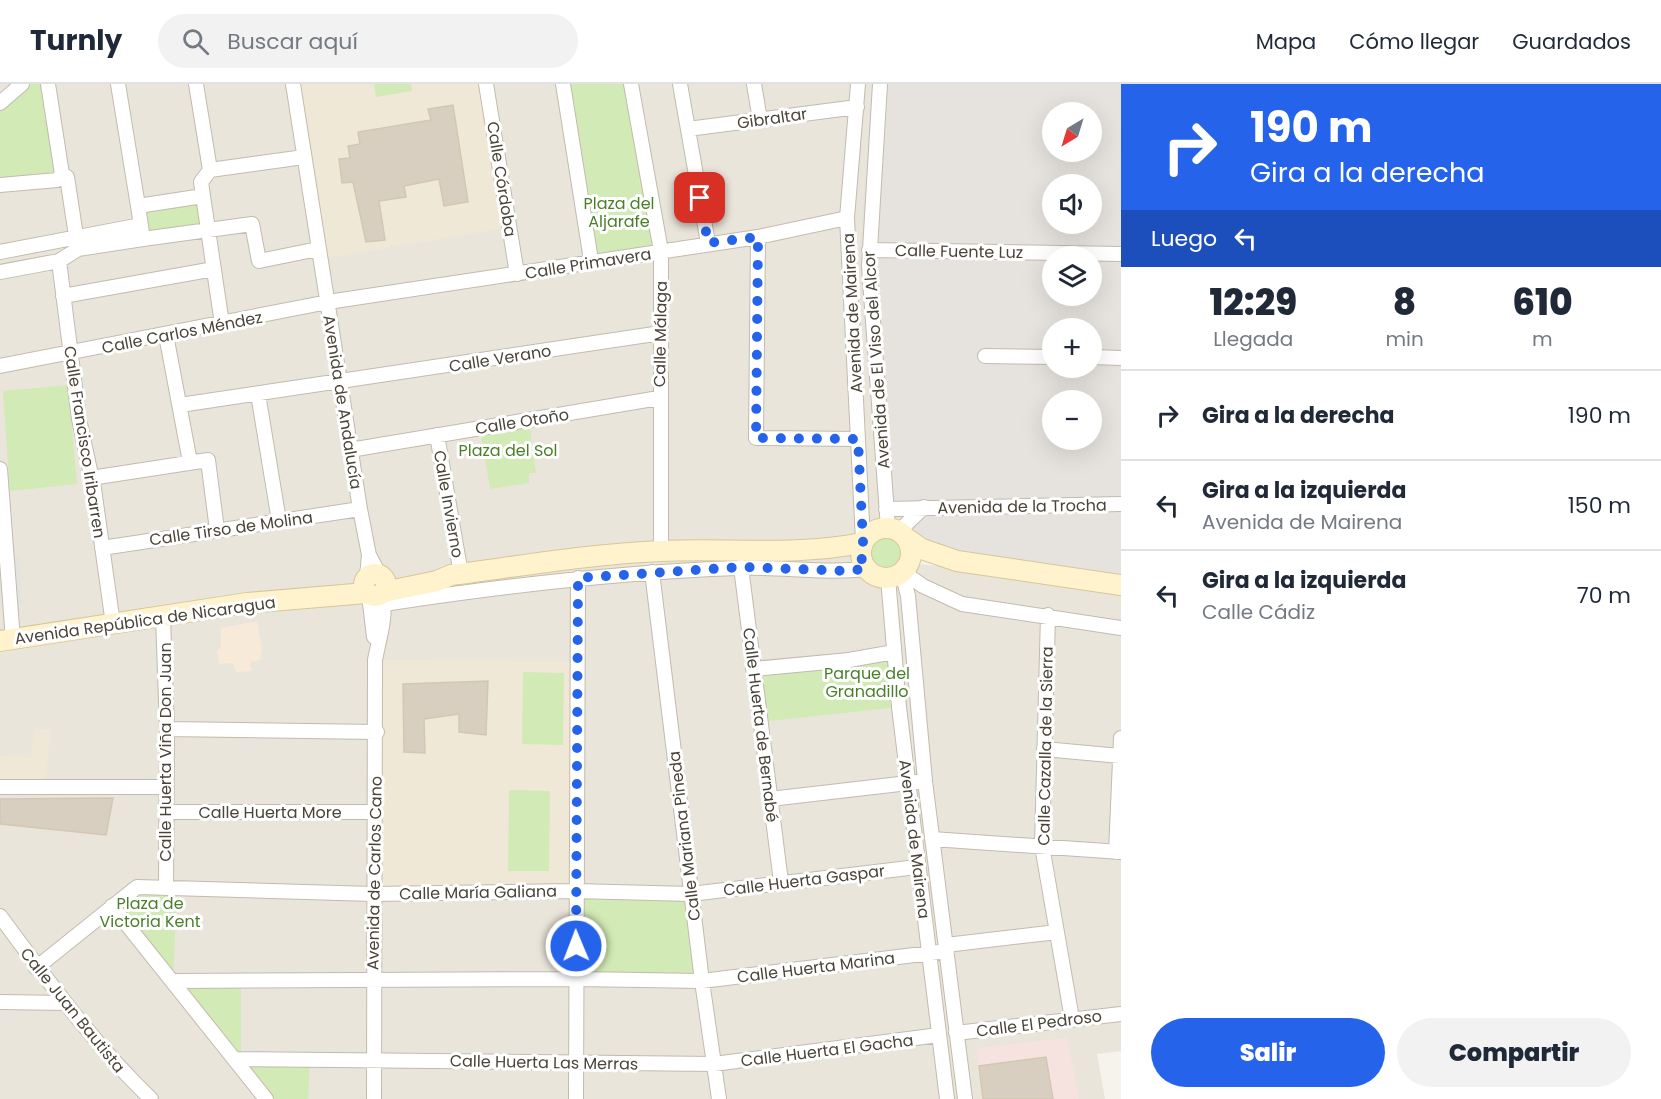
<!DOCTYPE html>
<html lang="es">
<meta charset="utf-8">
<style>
body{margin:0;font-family:Poppins,sans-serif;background:#f2f2f3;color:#1f2937;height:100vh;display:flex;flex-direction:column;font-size:22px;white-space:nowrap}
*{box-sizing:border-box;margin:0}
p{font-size:20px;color:#747a83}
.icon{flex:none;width:33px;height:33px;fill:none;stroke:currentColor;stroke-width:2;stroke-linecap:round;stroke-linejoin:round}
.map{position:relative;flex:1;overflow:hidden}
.sheet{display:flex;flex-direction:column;background:#fff;width:540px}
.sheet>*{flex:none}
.guide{background:#2563eb;color:#fff;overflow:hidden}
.needle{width:39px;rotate:218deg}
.fabs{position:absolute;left:1042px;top:18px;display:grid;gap:12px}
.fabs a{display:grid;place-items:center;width:60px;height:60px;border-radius:50%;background:#fff;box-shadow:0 6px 24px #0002;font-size:30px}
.pin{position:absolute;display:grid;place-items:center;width:51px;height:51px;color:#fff;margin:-26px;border-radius:12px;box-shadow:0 3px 9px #0006}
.me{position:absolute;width:66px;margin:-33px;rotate:359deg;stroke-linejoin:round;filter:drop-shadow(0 0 4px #0008)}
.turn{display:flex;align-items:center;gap:21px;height:126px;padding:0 30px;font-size:27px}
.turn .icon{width:78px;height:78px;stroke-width:2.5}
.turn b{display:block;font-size:42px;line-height:51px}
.then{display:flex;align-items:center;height:57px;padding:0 30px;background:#0003;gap:12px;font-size:22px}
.eta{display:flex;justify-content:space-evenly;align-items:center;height:102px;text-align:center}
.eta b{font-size:36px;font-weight:800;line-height:42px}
.action{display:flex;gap:12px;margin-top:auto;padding:12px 30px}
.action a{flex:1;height:69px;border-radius:36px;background:#2563eb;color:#fff;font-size:24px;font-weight:800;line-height:69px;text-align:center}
.action a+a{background:#f2f2f3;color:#1f2937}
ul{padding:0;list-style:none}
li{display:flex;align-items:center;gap:18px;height:90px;padding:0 30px;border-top:2px solid #e0e1e3}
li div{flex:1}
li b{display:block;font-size:22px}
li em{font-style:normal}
header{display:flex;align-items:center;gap:36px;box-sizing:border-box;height:84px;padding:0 30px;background:#fff;border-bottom:2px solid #e0e1e3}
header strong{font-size:28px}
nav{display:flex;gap:33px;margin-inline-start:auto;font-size:21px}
.search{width:420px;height:54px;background:#f2f2f3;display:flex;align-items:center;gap:15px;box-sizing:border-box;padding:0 21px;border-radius:33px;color:#747a83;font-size:22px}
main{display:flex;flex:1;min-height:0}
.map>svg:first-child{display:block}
.residential{fill:#eae5da}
.commercial{fill:#f7ead8}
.industrial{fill:#e6e2dd;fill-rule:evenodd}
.education{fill:#efe8d6}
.medical{fill:#f6e3e0}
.green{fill:#d2eab5}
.parking{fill:#e5e3e0}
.building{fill:#d8cfc1;stroke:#d3c7b4;stroke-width:1.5}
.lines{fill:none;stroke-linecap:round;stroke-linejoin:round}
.street-casing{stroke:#c2bbae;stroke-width:16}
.secondary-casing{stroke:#d6c79b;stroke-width:22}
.street{stroke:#fff;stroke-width:14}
.secondary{stroke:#fff3cd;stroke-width:20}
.route{stroke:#2563eb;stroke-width:10;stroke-dasharray:0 18}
.labels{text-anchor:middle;stroke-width:6;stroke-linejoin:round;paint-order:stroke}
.street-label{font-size:16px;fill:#4b4439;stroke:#fff}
.park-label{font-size:16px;fill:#4a7f2a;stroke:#fff}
</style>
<header>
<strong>Turnly</strong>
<div class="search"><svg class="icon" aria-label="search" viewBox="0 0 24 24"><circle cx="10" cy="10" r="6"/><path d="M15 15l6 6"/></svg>Buscar aquí</div>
<nav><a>Mapa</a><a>Cómo llegar</a><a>Guardados</a></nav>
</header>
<main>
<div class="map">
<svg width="1121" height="1015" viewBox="0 0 1121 1015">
<rect width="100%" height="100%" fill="#f6f3ec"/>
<!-- residential -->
<path class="residential" d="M 0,0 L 871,0 L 858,179 L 889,477 L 1025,491 L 1121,507 L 1121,967 L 1097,970 L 1105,1015 L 0,1015 Z"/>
<!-- commercial -->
<path class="commercial" d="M 257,537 L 262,564 L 260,576 L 250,578 L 252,587 L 236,588 L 233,579 L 219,580 L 217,566 L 221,564 L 221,544 Z"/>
<!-- industrial -->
<path class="industrial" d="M 871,0 L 1121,0 L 1121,493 L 995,472 L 954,469 L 883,451 L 858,179 ZM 1053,28 L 1092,28 L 1092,68 L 1053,68 ZM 1053,100 L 1092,100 L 1092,140 L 1053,140 ZM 1053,172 L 1092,172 L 1092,212 L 1053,212 ZM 1053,244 L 1092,244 L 1092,284 L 1053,284 ZM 1053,316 L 1092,316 L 1092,356 L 1053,356 Z"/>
<!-- education -->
<path class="education" d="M 293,0 L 486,0 L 510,143 L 319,175 Z
M 375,576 L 578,577 L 575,807 L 373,810 Z
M 35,645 L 50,646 L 46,696 L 0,695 L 0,672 L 31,673 Z"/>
<!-- medical -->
<path class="medical" d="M 1067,954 L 1079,1015 L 983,1015 L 977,964 Z"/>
<!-- green -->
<path class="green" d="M 22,0 L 48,0 L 62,90 L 0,101 L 0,19 Z
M 374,0 L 411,0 L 412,7 L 376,13 Z
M 563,0 L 631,0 L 661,167 L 591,176 Z
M 203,112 L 208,144 L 143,155 L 138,122 Z
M 68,301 L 77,400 L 10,407 L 3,307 Z
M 529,336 L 536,389 L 529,389 L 529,399 L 490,405 L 480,344 Z
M865 469a21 21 0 1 1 42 0a21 21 0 1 1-42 0Z
M 894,568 L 899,623 L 760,638 L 753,585 Z
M 523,588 L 564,589 L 563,661 L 522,660 Z
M 509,706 L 550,707 L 549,787 L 508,787 Z
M 137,803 L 177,804 L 173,897 L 241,897 L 241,975 L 310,976 L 308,1015 L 266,1015 L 112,822 Z
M 575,807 L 691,810 L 702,897 L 577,895 Z"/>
<!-- parking -->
<path class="parking" d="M 19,472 L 23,520 L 0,522 L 0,474 Z"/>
<!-- building -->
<path class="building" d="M 453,21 L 468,118 L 444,122 L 439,95 L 404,102 L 406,113 L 379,117 L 385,156 L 366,158 L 353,98 L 342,99 L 339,75 L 350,74 L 348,62 L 360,60 L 358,48 L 431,36 L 428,25 Z
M 488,597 L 486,651 L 459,648 L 459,630 L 424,635 L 425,669 L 404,668 L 403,600 Z
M 113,714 L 106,751 L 0,740 L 0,715 Z
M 1046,973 L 1053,1015 L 983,1015 L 979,982 Z"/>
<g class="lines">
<defs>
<path id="street" d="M 48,0 L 62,90 L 67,93 L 78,165
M 118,0 L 138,122
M 196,0 L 210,86 L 304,73
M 293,0 L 360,425 L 369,471 L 380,492
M 486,0 L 517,190
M 563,0 L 591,176
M 631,0 L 661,167 L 661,467
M 680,0 L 708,159
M 754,0 L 760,36
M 858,0 L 847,134 L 863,457
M 880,0 L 869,182 L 888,444
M 0,19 L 22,0
M 688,45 L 857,23
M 0,101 L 57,96 L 62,90
M 203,112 L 201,98 L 210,86
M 758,153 L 756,354 L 858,355
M 869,166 L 1121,170
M 0,168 L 141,141
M 59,177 L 79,335 L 94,405 L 113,540
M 0,188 L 59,177 L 78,165 L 143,155
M 63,212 L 214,185
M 222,240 C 216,197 209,155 203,112 L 138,122 L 143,155 L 252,140 L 259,177 L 318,165
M 166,251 L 190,378
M 985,272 L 1053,273
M 1092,273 L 1121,274
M 0,282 L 328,218 L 758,153 L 847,134
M 258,310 L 279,437
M 180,321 L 661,249
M 437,351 L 461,490
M 350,366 L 659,314
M 0,385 L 13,556
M 91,394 L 208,376 L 217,446
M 886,425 L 1121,420
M 899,447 L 924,423
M 102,464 L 360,425
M 741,483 L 781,798
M 652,488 L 702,897 L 719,1015
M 902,488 L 908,512 L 925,697 L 965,1015
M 903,488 L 923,502 L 962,520 L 1121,544
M 367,493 L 369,471
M 888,494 L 899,623 L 947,1015
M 369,511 L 374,553
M 384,520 C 502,502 619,488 738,484 C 780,482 823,490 865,485
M 1048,531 L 1042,762 L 1072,935
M 163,533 L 167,645 L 166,804
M 753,585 L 849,576 L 894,568
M 167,645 L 377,648
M 1044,665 L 1120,672
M 0,703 L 166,703
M 770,715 L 917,698
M 166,728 L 374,728
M 932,755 L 1121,768
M 1116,768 L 1121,654
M 112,822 L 266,1015
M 0,832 C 49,898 92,958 151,1015
M 946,861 L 1057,848
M 36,884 L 137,803 L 373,810 L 575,807 L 691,810 L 917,783
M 172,897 L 577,895 L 702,897 L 947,867
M 0,918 L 65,919
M 956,949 L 1121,930
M 235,975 L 714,980 L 939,951
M 374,1015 L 375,576 C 379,554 387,533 382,510
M 576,1015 L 578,494"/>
<path id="secondary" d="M861 469a25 25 0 1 1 50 0a25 25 0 1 1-50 0Z
M 906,454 L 922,465 L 957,477 L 1121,501
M364 501a11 11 0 1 1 22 0a11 11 0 1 1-22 0Z
M 384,508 L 437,497 L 451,491 C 521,482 590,470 661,467 C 728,464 796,472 862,459
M 0,557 L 247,519 L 366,509"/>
</defs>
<!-- street casing -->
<use href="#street" class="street-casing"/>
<!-- secondary casing -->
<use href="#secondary" class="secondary-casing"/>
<!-- street -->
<use href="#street" class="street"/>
<!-- secondary -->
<use href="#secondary" class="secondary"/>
</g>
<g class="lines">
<!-- route -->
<path class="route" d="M 576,862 L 578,494 L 741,483 L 847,487 L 865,485 L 860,470 L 863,458 L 858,355 L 756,354 L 758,153 L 708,159 L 700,114"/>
</g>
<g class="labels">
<!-- street labels -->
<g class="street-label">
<text transform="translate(772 34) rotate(-8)" y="6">Gibraltar</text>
<text transform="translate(502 95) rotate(81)" y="6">Calle Córdoba</text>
<text transform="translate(959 167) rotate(1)" y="6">Calle Fuente Luz</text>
<text transform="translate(588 179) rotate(-9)" y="6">Calle Primavera</text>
<text transform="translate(852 229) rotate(-93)" y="6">Avenida de Mairena</text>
<text transform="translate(182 248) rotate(-11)" y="6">Calle Carlos Méndez</text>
<text transform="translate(660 250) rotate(-89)" y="6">Calle Málaga</text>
<text transform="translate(500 274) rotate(-9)" y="6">Calle Verano</text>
<text transform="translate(876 276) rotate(-94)" y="6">Avenida de El Viso del Alcor</text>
<text transform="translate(343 318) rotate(81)" y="6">Avenida de Andalucía</text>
<text transform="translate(522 337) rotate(-9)" y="6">Calle Otoño</text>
<text transform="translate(85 358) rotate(81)" y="6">Calle Francisco Iribarren</text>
<text transform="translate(449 420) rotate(80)" y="6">Calle Invierno</text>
<text transform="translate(1022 422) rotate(-1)" y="6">Avenida de la Trocha</text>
<text transform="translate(231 444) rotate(-8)" y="6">Calle Tirso de Molina</text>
<text transform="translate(145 536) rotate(-8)" y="6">Avenida República de Nicaragua</text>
<text transform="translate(761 641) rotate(83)" y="6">Calle Huerta de Bernabé</text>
<text transform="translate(1045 662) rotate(-89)" y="6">Calle Cazalla de la Sierra</text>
<text transform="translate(165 668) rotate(-90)" y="6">Calle Huerta Viña Don Juan</text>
<text x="270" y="734">Calle Huerta More</text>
<text transform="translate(684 752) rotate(-97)" y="6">Calle Mariana Pineda</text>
<text transform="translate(915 755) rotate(83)" y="6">Avenida de Mairena</text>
<text transform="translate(374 789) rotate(-89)" y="6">Avenida de Carlos Cano</text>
<text transform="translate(804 796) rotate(-7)" y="6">Calle Huerta Gaspar</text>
<text transform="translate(478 808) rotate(-1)" y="6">Calle María Galiana</text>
<text transform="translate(816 883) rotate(-7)" y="6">Calle Huerta Marina</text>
<text transform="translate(73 926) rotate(51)" y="6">Calle Juan Bautista</text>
<text transform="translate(1039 939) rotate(-7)" y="6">Calle El Pedroso</text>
<text transform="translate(827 966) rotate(-7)" y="6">Calle Huerta El Gacha</text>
<text transform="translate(544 978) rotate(1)" y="6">Calle Huerta Las Merras</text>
</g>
<!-- park labels -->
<g class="park-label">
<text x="619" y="125">Plaza del<tspan x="619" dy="18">Aljarafe</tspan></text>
<text x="508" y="372">Plaza del Sol</text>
<text x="867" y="595">Parque del<tspan x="867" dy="18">Granadillo</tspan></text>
<text x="150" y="825">Plaza de<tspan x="150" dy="18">Victoria Kent</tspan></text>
</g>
</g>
</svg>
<div class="fabs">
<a><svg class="needle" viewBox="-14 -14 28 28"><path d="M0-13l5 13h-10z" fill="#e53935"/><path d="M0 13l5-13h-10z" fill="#747a83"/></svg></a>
<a><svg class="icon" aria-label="sound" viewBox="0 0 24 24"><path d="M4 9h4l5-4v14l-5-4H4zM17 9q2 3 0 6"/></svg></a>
<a><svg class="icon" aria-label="layers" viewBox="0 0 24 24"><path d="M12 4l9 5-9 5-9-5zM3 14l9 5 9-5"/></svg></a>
<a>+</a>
<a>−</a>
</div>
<div class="pin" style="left:700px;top:114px;background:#d93025"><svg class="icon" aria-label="arrive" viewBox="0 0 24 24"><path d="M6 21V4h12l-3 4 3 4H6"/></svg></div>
<svg class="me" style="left:576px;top:862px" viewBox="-20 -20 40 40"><circle r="17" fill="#2563eb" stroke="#fff" stroke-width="3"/><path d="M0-11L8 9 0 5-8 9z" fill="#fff"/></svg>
</div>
<section class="sheet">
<div class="guide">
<div class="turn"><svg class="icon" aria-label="right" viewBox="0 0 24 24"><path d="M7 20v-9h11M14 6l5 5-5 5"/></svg><div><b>190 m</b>Gira a la derecha</div></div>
<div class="then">Luego<svg class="icon" aria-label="left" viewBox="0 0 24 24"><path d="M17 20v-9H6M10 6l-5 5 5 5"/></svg></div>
</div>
<div class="eta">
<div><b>12:29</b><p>Llegada</p></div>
<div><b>8</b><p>min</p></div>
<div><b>610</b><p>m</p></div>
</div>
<ul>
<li><svg class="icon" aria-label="right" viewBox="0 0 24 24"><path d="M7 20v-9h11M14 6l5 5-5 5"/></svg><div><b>Gira a la derecha</b></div><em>190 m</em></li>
<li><svg class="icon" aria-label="left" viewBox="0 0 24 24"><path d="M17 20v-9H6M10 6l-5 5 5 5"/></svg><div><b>Gira a la izquierda</b><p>Avenida de Mairena</p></div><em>150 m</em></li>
<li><svg class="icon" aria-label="left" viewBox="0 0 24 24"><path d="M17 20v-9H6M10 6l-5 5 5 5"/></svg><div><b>Gira a la izquierda</b><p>Calle Cádiz</p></div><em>70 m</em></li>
</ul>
<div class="action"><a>Salir</a><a>Compartir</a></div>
</section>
</main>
